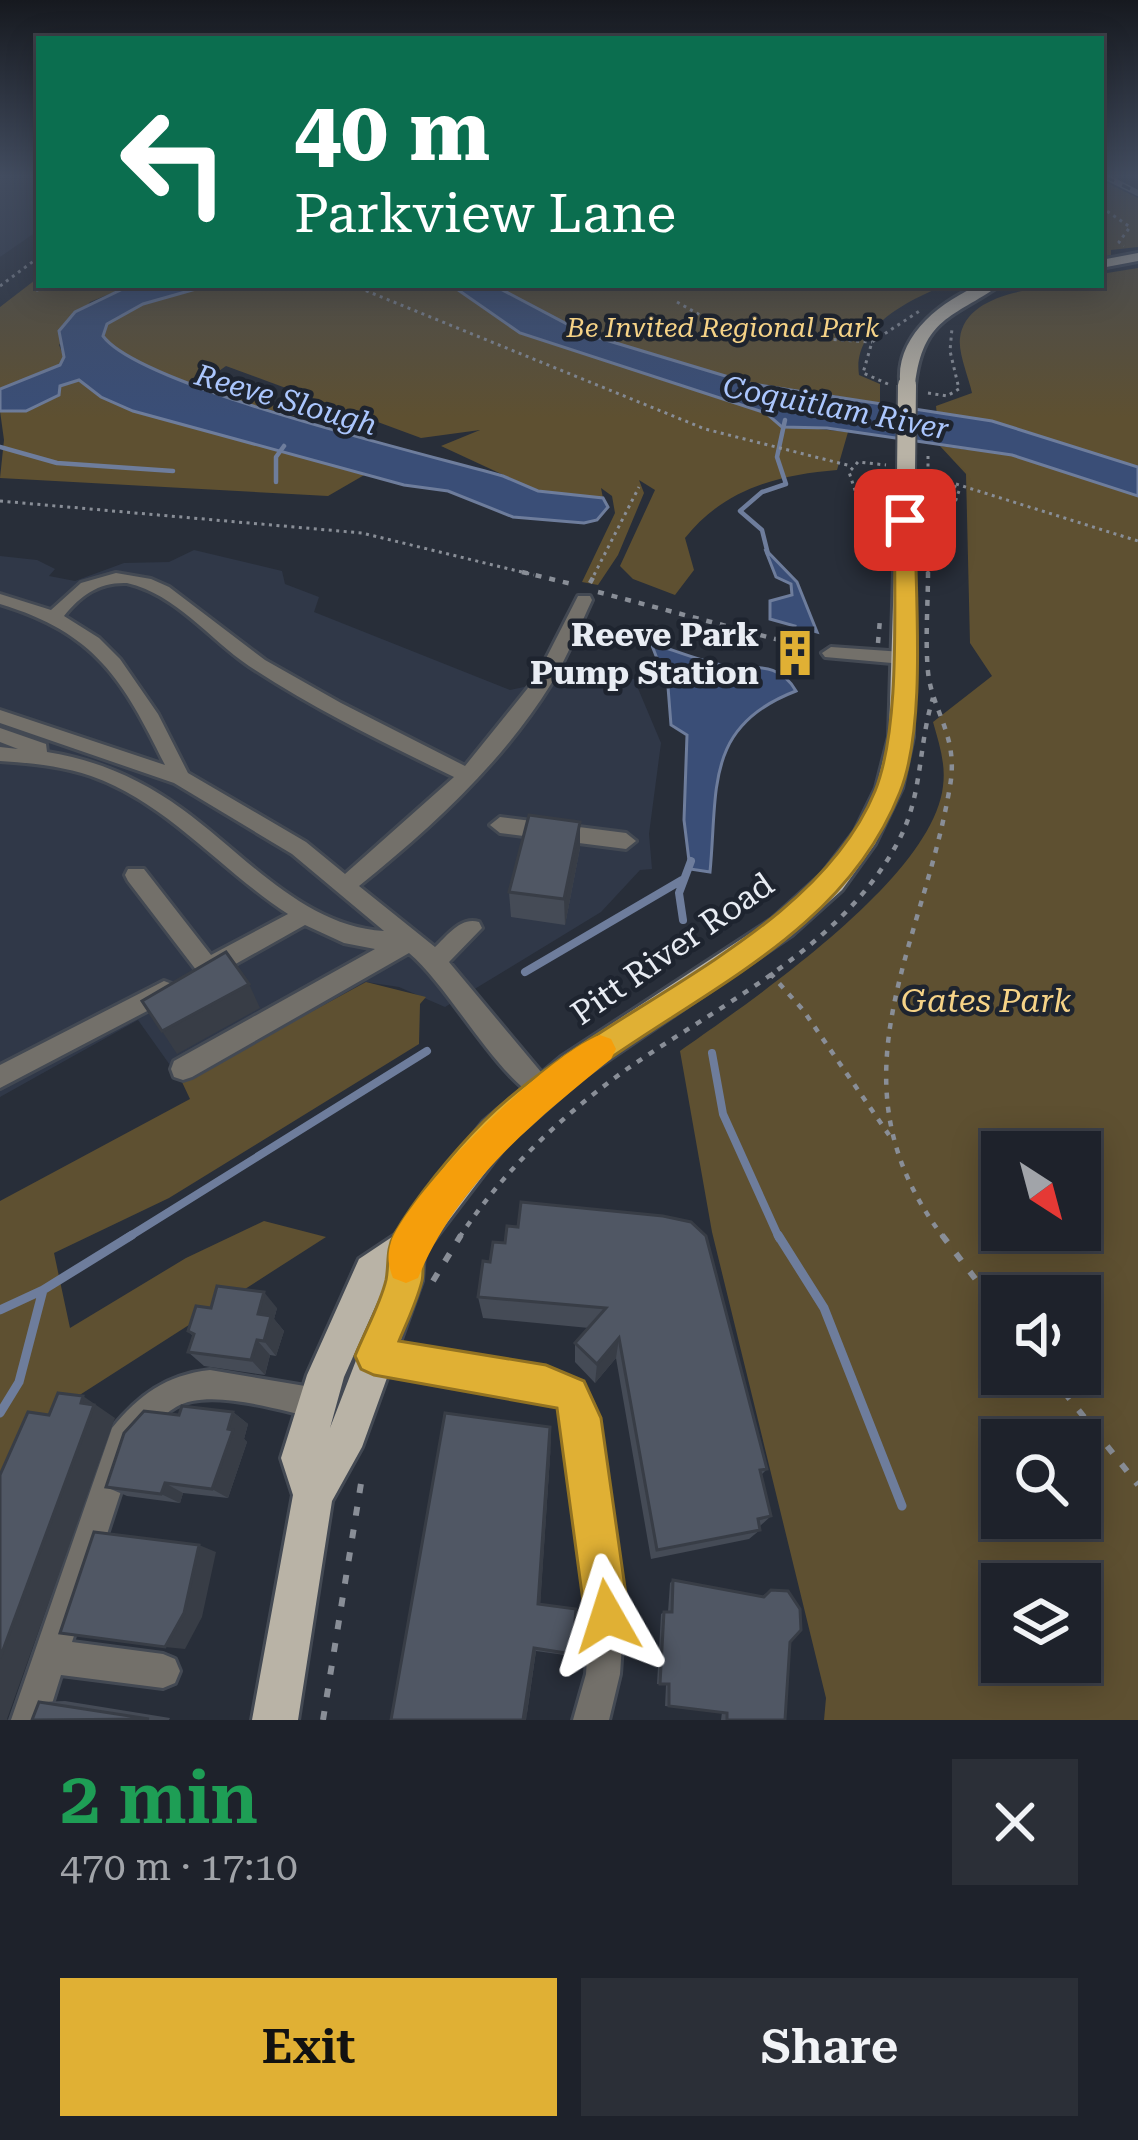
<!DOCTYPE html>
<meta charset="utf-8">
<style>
body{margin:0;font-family:"Roboto Serif",serif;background:#2b2f37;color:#f1f3f6;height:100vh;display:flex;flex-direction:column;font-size:45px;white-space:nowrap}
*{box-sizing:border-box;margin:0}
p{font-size:39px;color:#a1a4a9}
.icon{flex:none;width:66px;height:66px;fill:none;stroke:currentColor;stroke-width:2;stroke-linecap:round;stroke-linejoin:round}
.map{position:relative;height:1720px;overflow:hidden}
.drawer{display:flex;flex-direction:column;background:#1e222b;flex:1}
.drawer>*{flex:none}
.guide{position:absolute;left:36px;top:36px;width:1068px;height:252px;border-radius:0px;box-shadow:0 6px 30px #0003,0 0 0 3px #3c3f47;background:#0b6e4f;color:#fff;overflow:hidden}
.needle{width:78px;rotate:144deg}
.buttons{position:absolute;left:981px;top:1131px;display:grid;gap:24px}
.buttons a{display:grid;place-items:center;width:120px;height:120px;border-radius:0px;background:#1e222b;box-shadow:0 6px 30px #0003,0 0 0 3px #3c3f47;font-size:60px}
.pin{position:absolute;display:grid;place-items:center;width:102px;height:102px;color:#fff;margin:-51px;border-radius:24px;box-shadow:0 6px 18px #0006}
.me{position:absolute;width:132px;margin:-66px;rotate:354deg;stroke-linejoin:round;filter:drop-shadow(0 0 9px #0008)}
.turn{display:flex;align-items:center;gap:42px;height:252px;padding:0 60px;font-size:54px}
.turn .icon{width:156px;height:156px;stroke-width:2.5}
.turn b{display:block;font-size:84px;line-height:102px}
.round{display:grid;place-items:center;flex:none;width:126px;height:126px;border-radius:0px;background:#2b2f37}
.overview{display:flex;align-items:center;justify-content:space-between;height:204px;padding:0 60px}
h1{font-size:72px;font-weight:600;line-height:90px;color:#1e9e55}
.cta{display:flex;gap:24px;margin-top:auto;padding:24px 60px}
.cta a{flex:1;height:138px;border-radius:0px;background:#e0b034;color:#111;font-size:48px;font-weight:600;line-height:138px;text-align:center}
.cta a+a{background:#2b2f37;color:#f1f3f6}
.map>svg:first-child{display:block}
.built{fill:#303848}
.green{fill:#5e5031;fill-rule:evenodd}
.water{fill:#3a4e77;stroke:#6e7d9c;stroke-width:3}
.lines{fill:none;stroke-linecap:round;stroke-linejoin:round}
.stream-far3{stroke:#6e7d9c;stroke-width:3}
.stream-far2{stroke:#6e7d9c;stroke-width:4.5}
.stream-far1{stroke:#6e7d9c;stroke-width:8}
.stream{stroke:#6e7d9c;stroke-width:9}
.minor-casing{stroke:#434953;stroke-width:6}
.major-casing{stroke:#434953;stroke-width:6}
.path-far2{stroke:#898e97;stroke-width:3;stroke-dasharray:3 4.5;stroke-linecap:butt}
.path-far1{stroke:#898e97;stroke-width:4.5;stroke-dasharray:6 8;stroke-linecap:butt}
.path{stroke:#898e97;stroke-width:6;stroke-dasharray:9 14;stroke-linecap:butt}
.minor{fill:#73706a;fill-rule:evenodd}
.major{fill:#b9b3a6;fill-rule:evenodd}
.rail-casing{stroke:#8a8f98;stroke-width:6}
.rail{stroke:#1e242f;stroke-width:3;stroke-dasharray:9;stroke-linecap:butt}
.major-bridge-casing{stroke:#434953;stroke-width:22;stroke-linecap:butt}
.path-bridge{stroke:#898e97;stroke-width:3;stroke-dasharray:3 4.5;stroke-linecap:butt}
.major-bridge{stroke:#b9b3a6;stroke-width:18}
.wall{fill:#454b56}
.shaded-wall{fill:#383d46}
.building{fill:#505764;stroke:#383d46;stroke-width:3}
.route{fill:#e0b034;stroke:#927222;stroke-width:3}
.slow{fill:#f59e0b}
.labels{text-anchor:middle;stroke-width:9;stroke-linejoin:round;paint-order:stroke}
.far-park-label{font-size:27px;font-style:italic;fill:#f6d387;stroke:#1e242f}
.far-water-label{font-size:30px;font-style:italic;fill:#abc6fd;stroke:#1e242f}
.poi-label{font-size:33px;font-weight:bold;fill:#e8ecf3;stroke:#1e242f;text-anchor:end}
.street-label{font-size:33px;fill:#e8ecf3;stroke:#1e242f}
.park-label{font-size:33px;font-style:italic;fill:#f6d387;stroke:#1e242f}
</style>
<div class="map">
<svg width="1138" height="1720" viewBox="0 0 1138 1720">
<rect width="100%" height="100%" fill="#282e39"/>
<!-- built -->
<path class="built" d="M 0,177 L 39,177 L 39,230 L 0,257 Z
M 194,550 L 282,571 L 285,584 L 319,597 L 314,612 L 510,690 L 561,679 L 634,679 L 661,743 L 649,834 L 652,869 L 640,870 L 601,912 L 445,1007 L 399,987 L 366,982 L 182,1082 L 138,1020 L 0,1097 L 0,556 L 37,560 L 55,569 L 49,576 L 75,581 L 124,563 L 169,562 Z"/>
<!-- green -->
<path class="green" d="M 1101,180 L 1138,198 L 1138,247 L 1111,250 L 1111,255 L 1101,257 Z
M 1138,268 L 1138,1720 L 824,1720 L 826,1698 L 712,1232 L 680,1051 C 752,1000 933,878 943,786 C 946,764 939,743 933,722 L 992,676 L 970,643 L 966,474 L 940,446 L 969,450 L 967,424 L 937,416 L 936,406 L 972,393 C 969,378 958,353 960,338 C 966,285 1065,285 1101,285 L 1101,274 ZM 1002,1152 L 1080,1152 L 1080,1230 L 1002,1230 ZM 1002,1296 L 1080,1296 L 1080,1374 L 1002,1374 ZM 1002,1440 L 1080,1440 L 1080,1518 L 1002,1518 ZM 1002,1584 L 1080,1584 L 1080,1662 L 1002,1662 Z
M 39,277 L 39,285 L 131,285 L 90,302 L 59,345 L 64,357 L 54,370 L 0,389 L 0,307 Z
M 210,285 L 451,285 L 520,333 L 766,413 L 778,425 L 848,432 L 837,470 C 777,475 724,489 685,538 L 694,570 L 675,595 L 633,579 L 620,566 L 655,490 L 639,480 L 644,493 L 618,555 L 598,585 L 582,582 L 615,513 L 612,496 L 601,488 L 603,498 L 538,491 L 441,446 L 480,430 L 421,438 L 226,366 L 216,373 L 238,390 L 302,418 C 249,404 136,381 103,336 L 107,324 L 144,304 Z
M 493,285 L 946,285 C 911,299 852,326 859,375 L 880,384 L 880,405 L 833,395 L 831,418 L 586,334 Z
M 80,380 L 101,397 L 133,411 L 366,474 L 328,496 L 0,478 L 4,440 L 0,411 C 34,411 48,386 80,380 Z
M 366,982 L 426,997 L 420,1004 L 419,1044 L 169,1198 L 54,1253 L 70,1328 L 186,1258 L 264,1221 L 326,1237 L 25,1430 L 0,1492 L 0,1201 L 190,1099 L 182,1082 Z"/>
<!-- water -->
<path class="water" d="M 131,285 L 210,285 L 143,304 L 107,324 L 103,336 C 140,387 430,455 503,476 L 538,491 L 603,498 L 608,507 L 597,520 L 584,523 L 513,517 L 448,491 L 404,485 L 133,411 L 101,397 L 79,380 L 60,386 L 59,395 L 26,411 L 0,411 L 0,389 L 60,365 L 64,357 L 59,331 L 75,312 Z
M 451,285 L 493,285 L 586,334 L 752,384 L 992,421 L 1138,467 L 1138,496 L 1012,455 L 827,428 L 782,427 L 766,413 L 520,333 Z
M 765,549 L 797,582 L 817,632 L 810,630 L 806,638 L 793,635 L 795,626 L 770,619 L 770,601 L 792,595 L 791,584 L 776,577 Z
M 651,643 C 673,650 695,659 717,664 C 748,671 777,658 796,691 C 704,726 718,789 710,872 L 690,869 L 684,820 L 687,735 L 671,725 L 668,687 Z"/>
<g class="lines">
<!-- stream-far3 -->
<path class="stream-far3" d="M 37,290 L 52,285"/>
<!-- stream-far2 -->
<path class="stream-far2" d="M 0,447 L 57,463 L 173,471
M 276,482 L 276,457 L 284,446
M 768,554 L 762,530 L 740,511 L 762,492 L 786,484 L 777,457 L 785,420"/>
<!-- stream-far1 -->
<path class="stream-far1" d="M 683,920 L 679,893 L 691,861
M 525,972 L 682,880
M 712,1053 L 723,1114 L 779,1238
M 127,1238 L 427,1051"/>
<!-- stream -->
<path class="stream" d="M 778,1235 L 824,1308 L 902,1506
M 0,1310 L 43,1290
M 0,1413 L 19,1382 L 43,1290 L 132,1235"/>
<defs>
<path id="minor" d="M 116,573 L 151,579 L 169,587 L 265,660 L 341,703 L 465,766 L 536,678 L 578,596 L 590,596 L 592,600 C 579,628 567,657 551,684 C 502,763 431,828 359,886 L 435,947 C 447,936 461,916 479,922 L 482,928 L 449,962 L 556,1090 L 553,1098 L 544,1101 C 501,1085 450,987 409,953 L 192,1077 L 183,1080 L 174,1077 L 171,1069 L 174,1061 L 375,949 L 344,943 L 305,925 L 216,975 L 208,978 L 200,975 L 128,881 L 125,875 L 128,869 L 144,869 L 211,955 L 288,914 C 221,871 168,803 91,776 C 62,766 31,763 0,761 L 0,747 L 18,749 L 0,742 L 0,728 L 46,744 L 47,752 C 97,760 141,779 182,809 C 243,853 304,927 384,931 L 292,854 L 174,783 L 0,723 L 0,710 L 165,765 C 123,680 96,633 0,604 L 0,594 L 51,610 L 81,583 ZM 127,583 C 177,595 208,638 249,666 C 314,709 384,743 454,777 L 345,874 L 306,842 L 188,773 L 158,714 L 120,659 L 99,638 L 64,616 C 81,595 99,582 127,583 Z
M 831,647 L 903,652 L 912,658 L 903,664 L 825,657 L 822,653 Z
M 500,817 L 626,833 L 636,841 L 626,849 L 500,833 L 490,825 Z
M 164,981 L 172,984 L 176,991 L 172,998 L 0,1088 L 0,1065 Z
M 374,1341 L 560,1373 C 575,1379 587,1390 593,1405 L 624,1616 L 620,1674 L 609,1720 L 573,1720 L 586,1674 L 590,1616 L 564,1412 L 553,1402 L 374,1371 L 364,1366 L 359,1356 L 364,1346 Z
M 210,1370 L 317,1388 L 328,1392 L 332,1403 L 328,1414 L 317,1418 C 280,1411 210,1387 176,1407 C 159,1417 147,1433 135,1448 L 72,1642 L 163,1654 L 175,1659 L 180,1671 L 175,1683 L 163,1688 L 61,1675 L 47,1720 L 11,1720 L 112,1428 C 139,1395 166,1375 210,1370 Z"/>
<path id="major" d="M 1138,253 L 1138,261 L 1101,268 L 1101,260 Z
M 980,285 L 1000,285 C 953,318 923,317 915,385 L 901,389 C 892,339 939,302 980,285 Z
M 906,468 L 915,474 L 913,737 L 902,788 L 875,844 L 842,890 L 792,935 L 583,1077 L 507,1144 L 424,1253 L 422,1281 L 362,1447 L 332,1501 L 298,1720 L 252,1720 L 293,1495 L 281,1458 L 307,1375 L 359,1259 L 395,1235 L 483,1122 L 561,1057 L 772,919 L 822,874 L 855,831 L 876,788 L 889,737 L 897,474 ZM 385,1285 L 330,1428 L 344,1377 Z"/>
</defs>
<!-- minor casing -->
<use href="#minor" class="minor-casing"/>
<!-- major casing -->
<use href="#major" class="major-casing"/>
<!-- path-far2 -->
<path class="path-far2" d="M 1101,207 L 1130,227 L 1119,242 L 1124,246
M 352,285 L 705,429 L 851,466
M 0,286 L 39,257
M 677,302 L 732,333 L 872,342
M 888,384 L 863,373 L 872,342 L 921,310
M 928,393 L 947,396 L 959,389 L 950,351 L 952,328
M 926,476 L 950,482 L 959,491 L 945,531 L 953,546 L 947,561
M 928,480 L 928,575
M 956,484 L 1138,541
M 0,501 L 362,533 L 534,575
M 881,569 L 849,472 L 858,462 L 886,465
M 930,570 L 945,531
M 594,575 L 639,487"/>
<!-- path-far1 -->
<path class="path-far1" d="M 522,572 L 576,585
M 928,572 C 928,605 925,639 928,672 C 932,711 959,736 950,786 C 922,952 825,1082 944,1238
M 590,583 L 596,572
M 598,592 L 813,649
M 878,643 L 880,619
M 770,973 L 803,1010 L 889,1135
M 459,1238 C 503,1171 561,1116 627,1069 C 722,1003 843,947 899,840 C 923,794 918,746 933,698"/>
<!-- path -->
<path class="path" d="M 942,1235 L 1002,1314
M 433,1281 L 461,1235
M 1050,1374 L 1138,1485
M 323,1720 L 363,1471"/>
<!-- minor -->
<use href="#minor" class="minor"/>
<!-- major -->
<use href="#major" class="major"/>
<defs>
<path id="rail" d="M 1106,177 L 1138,193"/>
</defs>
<!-- rail casing -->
<use href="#rail" class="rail-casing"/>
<!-- rail -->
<use href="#rail" class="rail"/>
<defs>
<path id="major-bridge" d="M 906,474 L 907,385"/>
</defs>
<!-- major-bridge casing -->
<use href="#major-bridge" class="major-bridge-casing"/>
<!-- path-bridge -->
<path class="path-bridge" d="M 928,456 L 928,480"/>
<!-- major-bridge -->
<use href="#major-bridge" class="major-bridge"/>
</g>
<!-- wall -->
<path class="wall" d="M 580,848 L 565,925 L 511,917 L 509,892 Z
M 521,1202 L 767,1469 L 761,1475 L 771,1516 L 760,1526 L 760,1530 L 749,1539 L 651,1559 L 616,1358 L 595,1383 L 575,1362 L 575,1343 L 589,1328 L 483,1318 L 478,1297 L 490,1262 L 518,1227 Z
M 277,1308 L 274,1319 L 284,1331 L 276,1356 L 270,1355 L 265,1375 L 204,1366 L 188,1352 L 193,1336 L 188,1331 Z
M 233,1412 L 248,1424 L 244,1439 L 247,1442 L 228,1498 L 183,1493 L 180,1503 L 127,1496 L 106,1487 L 179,1415 Z
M 551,1442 L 540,1604 L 576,1609 L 572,1656 L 536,1651 L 526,1720 Z
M 673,1580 L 761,1597 L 771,1590 L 790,1642 L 785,1720 L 721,1720 L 722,1712 L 665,1706 L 666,1685 L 657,1684 L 661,1614 L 664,1612 L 668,1612 L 670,1583 Z
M 65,1701 L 170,1718 L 169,1720 L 32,1720 L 39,1702 Z"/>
<!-- shaded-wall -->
<path class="shaded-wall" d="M 580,822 L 580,848 L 565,925 L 564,899 Z
M 249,984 L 260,1008 L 177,1054 L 162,1031 Z
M 264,1292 L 277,1308 L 274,1319 L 284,1331 L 276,1356 L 264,1341 L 258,1314 Z
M 619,1338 L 616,1358 L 595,1383 L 597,1364 Z
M 257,1340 L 270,1355 L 265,1375 L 251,1360 Z
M 83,1396 L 115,1418 L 7,1719 L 8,1720 L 0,1720 L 0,1658 Z
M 233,1412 L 248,1424 L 244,1439 L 247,1442 L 228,1498 L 212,1489 Z
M 550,1427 L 551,1442 L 540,1609 L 538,1604 Z
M 165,1483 L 183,1493 L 180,1503 L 161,1494 Z
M 199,1545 L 216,1552 L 202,1617 L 185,1649 L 165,1647 Z
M 534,1648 L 536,1651 L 526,1720 L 523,1720 Z"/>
<!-- building -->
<path class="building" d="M 529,815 L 580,822 L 564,899 L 509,892 Z
M 226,952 L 249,984 L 162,1031 L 142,1001 Z
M 521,1202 L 663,1216 L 691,1222 L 706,1236 L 767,1469 L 760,1470 L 771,1516 L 758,1519 L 760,1530 L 657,1550 L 619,1338 L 597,1364 L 575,1343 L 606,1308 L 478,1297 L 483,1261 L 490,1262 L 493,1242 L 505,1243 L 507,1226 L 518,1227 Z
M 217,1286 L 264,1292 L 258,1314 L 271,1316 L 264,1341 L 257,1340 L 251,1360 L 188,1352 L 194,1334 L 188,1331 L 196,1306 L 211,1308 Z
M 58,1393 L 83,1396 L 81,1403 L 94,1405 L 0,1658 L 0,1475 L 28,1412 L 49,1415 Z
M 182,1406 L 233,1412 L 228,1429 L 233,1430 L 212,1489 L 165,1483 L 161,1494 L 106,1487 L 124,1433 L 144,1411 L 179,1415 Z
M 445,1413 L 550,1427 L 538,1604 L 576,1609 L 572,1654 L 534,1648 L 523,1720 L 391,1720 Z
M 94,1532 L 199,1545 L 184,1613 L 165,1647 L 60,1633 Z
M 673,1580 L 764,1597 L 771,1590 L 788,1591 L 800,1609 L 801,1630 L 790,1642 L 785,1720 L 727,1720 L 727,1713 L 669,1706 L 669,1684 L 660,1684 L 664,1612 L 672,1612 Z
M 39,1702 L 149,1719 L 32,1720 Z"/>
<!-- sky -->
<linearGradient id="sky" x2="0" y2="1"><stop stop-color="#16191f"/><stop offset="0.42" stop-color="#424c5f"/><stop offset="1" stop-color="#424c5f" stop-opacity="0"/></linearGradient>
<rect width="1138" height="418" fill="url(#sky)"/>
<!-- route -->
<path class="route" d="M 905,514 L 915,520 C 915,595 927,725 900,792 C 831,967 626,1014 506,1145 C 490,1163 431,1235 424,1254 C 422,1262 424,1273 422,1281 C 417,1301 407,1322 399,1341 L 546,1365 L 584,1381 L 601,1418 L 629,1616 L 623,1631 L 607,1638 L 592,1631 L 585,1616 L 557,1408 L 374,1375 L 361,1369 L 355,1356 C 365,1331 380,1305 386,1280 C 389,1265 386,1249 394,1235 C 415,1198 453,1152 484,1121 C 597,1008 813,942 875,791 C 902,724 893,596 895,520 Z"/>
<!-- slow -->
<path class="slow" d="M 600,1035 L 611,1039 L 616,1049 L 611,1059 C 532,1123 458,1183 418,1278 L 406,1283 L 393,1278 C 388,1265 387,1255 391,1242 C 410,1191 549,1053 600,1035 Z"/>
<!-- icons -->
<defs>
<symbol id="building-bare" viewBox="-9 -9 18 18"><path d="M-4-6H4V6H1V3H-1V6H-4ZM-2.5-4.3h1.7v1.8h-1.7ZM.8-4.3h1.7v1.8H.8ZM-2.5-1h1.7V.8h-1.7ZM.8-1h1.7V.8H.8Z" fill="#e0b034" stroke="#1e242f" stroke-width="2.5" paint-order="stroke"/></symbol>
</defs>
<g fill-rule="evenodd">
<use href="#building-bare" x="762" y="620" width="66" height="66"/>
</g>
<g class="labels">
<!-- far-park labels -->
<g class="far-park-label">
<text x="723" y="337">Be Invited Regional Park</text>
</g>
<!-- far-water labels -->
<g class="far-water-label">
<text transform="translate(286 400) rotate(16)" y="10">Reeve Slough</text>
<text transform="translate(836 408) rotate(11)" y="10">Coquitlam River</text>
</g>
<!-- poi labels -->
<g class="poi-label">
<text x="759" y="646">Reeve Park<tspan x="759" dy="38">Pump Station</tspan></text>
</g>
<!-- street labels -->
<g class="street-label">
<text transform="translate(672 948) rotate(-35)" y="12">Pitt River Road</text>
</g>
<!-- park labels -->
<g class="park-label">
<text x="986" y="1012">Gates Park</text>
</g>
</g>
</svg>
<div class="buttons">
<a><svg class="needle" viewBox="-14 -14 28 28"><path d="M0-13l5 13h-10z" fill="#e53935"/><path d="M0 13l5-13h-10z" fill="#a1a4a9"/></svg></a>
<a><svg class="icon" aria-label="sound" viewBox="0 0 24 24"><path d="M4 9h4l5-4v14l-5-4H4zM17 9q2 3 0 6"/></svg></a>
<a><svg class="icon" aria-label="search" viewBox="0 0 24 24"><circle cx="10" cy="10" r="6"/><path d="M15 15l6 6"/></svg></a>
<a><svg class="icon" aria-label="layers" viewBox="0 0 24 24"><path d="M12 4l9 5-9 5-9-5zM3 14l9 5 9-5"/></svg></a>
</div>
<div class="pin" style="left:905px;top:520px;background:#d93025"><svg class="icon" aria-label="arrive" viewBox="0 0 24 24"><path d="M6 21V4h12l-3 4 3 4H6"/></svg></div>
<svg class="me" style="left:607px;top:1616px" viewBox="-20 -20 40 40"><path d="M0-17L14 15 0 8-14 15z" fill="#e0b034" stroke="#fff" stroke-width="4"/></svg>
<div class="guide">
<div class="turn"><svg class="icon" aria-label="left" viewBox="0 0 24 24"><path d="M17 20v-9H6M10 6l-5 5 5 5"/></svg><div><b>40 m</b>Parkview Lane</div></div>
</div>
</div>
<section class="drawer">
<div class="overview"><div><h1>2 min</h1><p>470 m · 17:10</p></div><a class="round"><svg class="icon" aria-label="close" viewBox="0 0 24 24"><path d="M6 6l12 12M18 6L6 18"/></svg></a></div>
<div class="cta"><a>Exit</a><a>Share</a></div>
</section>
